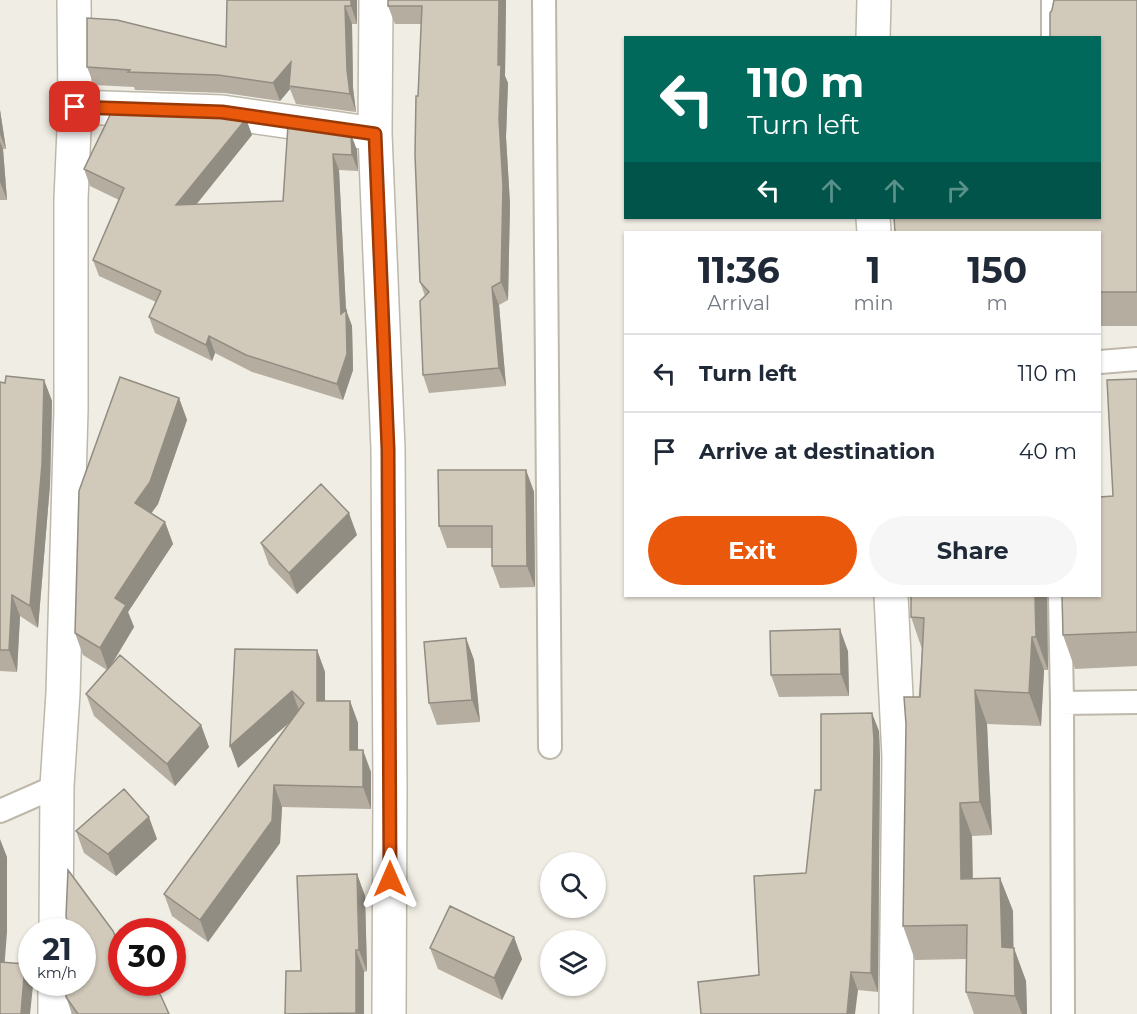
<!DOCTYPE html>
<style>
body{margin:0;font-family:Montserrat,sans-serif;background:#f6f6f7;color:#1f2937;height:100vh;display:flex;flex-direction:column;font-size:22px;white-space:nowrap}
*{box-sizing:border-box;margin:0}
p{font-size:20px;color:#747a83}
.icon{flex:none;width:33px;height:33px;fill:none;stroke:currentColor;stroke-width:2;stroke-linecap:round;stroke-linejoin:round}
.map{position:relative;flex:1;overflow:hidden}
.drawer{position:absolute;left:624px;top:231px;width:477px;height:366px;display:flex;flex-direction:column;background:#fff;border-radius:0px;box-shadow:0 2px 4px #0004}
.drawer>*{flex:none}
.banner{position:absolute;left:624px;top:36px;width:477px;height:183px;border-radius:0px;box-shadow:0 2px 4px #0004;background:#00695c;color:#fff;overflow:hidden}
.tools{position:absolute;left:540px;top:852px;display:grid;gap:12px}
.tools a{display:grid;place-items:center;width:66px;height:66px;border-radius:50%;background:#fff;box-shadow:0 2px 4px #0004;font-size:30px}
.speed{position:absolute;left:18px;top:918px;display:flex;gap:12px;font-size:30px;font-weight:700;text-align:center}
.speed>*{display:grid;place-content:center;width:78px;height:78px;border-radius:50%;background:#fff;box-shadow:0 2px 4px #0004;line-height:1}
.speed small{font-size:15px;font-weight:400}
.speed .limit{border:9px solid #d22;background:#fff;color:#111}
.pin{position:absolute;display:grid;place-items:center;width:51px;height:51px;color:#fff;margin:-26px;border-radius:12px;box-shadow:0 3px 9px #0006}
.me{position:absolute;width:66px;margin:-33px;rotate:0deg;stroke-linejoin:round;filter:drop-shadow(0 0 4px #0008)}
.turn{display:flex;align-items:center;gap:21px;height:126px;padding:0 24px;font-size:27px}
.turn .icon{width:78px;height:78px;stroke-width:2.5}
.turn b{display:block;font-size:42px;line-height:51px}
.lanes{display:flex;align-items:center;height:57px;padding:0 24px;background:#0003;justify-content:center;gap:30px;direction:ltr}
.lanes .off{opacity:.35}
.eta{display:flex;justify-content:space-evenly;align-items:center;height:102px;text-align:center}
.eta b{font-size:36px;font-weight:700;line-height:42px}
.primary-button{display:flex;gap:12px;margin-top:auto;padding:12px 24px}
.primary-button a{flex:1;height:69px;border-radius:36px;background:#ea580c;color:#fff;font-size:24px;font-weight:700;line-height:69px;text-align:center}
.primary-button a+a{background:#f6f6f7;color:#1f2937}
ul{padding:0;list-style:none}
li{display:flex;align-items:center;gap:18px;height:78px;padding:0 24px;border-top:2px solid #e0e1e3}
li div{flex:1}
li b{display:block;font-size:22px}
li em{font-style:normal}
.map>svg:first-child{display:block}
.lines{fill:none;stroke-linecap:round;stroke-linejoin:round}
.service-casing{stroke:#beb8aa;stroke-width:26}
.minor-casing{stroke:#beb8aa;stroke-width:36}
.service{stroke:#fff;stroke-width:22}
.minor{stroke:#fff;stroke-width:33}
.wall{fill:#b4ada0}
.shaded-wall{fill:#928d82}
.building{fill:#d1c9ba;stroke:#928d82;stroke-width:1.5}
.route-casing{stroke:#983908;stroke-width:15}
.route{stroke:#ea580c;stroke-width:10}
</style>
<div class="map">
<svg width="1137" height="1014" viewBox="0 0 1137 1014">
<rect width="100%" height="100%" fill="#f0ede4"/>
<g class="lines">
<defs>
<path id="service" d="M 544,0 L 550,747
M 1053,0 L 1053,38
M 1100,362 L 1137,359
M 1060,596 L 1062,703 L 1063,1014
M 1062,703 L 1137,702
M 0,811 L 57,786"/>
<path id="minor" d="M 74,0 L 75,107
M 376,0 L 375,134 L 388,449 L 390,788 L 389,1014
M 873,38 L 874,0
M 873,218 L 874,232
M 891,596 L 899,757 L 896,1014
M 56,932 L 57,786 L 63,693 L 71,410 L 71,199 L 75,107 L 222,112 L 375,134
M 55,1014 L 55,982"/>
</defs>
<!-- service casing -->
<use href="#service" class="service-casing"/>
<!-- minor casing -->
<use href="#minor" class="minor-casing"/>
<!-- service -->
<use href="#service" class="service"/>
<!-- minor -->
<use href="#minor" class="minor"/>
</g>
<!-- wall -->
<path class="wall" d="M 227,0 L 357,0 L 357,24 L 352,24 L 353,88 L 356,112 L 296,104 L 290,89 L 280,101 L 225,93 L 135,90 L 134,87 L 94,85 L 87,67 L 226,47 Z
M 388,0 L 506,0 L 505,76 L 508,83 L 506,137 L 510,204 L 508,300 L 499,305 L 506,386 L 429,393 L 423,375 L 425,296 L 420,282 L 418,96 L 421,24 L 395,24 L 388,6 Z
M 1137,0 L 1137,326 L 1100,326 L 1100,218 Z
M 0,110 L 6,149 L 3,149 L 7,200 L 0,200 Z
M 246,119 L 252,135 L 196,205 L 283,201 L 288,125 L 357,150 L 358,171 L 339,170 L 346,310 L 352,326 L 353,370 L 343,400 L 252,372 L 215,353 L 212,361 L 155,333 L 149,317 L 156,302 L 99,276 L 93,260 L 119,200 L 90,186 L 84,169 Z
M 1137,379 L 1137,666 L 1075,669 L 1063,635 L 1113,496 Z
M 44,380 L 52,401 L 50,485 L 38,628 L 20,616 L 17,672 L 0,671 L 0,382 L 5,383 Z
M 179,398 L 187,420 L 158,504 L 151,513 L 165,522 L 173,544 L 128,612 L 134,627 L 111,666 L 201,725 L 209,747 L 175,786 L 94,716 L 86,694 L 107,670 L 83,655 L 75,633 Z
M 526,470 L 534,492 L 535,587 L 500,588 L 492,566 L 492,548 L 447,548 L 439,526 Z
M 357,535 L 297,594 L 269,565 L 261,543 Z
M 911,596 L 1047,596 L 1048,670 L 1044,670 L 1041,726 L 987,724 L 992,835 L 972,836 L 973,878 L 1000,878 L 1013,911 L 1013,948 L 1026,981 L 1027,1014 L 974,1014 L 966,992 L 966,959 L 915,960 L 903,926 L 922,649 L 911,617 Z
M 466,638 L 474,660 L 480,722 L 437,725 L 429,703 Z
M 317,650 L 325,672 L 325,701 L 350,701 L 358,723 L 358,750 L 371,772 L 371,809 L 282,807 L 280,843 L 208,942 L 172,916 L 164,894 L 290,722 L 238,768 Z
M 848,651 L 849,696 L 779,697 L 771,675 Z
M 879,731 L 880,757 L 878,992 L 858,990 L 806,873 L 821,790 Z
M 76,831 L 157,839 L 116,876 L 84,853 Z
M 357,874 L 365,896 L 367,971 L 364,972 L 364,1014 L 285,1014 L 301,971 Z
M 514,937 L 522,959 L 502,1000 L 438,969 L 430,948 Z
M 122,951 L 169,1014 L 72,1014 L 66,997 Z"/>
<!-- shaded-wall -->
<path class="shaded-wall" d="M 351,0 L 357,0 L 357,24 L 351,6 Z
M 499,0 L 506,0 L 505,76 L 508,83 L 506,137 L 510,204 L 508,300 L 501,282 L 498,65 Z
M 345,6 L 352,24 L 353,88 L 356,112 L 350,94 L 347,70 Z
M 291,62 L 289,86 L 290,89 L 280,101 L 273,83 Z
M 0,110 L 6,149 L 0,134 Z
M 246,119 L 252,135 L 182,222 L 176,205 Z
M 351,134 L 357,150 L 358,171 L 352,155 Z
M 0,142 L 3,149 L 7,200 L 0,182 Z
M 333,154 L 339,170 L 346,310 L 352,326 L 353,370 L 343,400 L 337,384 L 341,314 Z
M 492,287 L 499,305 L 506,386 L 499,368 Z
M 209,336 L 215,353 L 212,361 L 206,345 Z
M 44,380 L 52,401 L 50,485 L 38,628 L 30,606 Z
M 179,398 L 187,420 L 158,504 L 143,525 L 135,503 Z
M 526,470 L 534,492 L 535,587 L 527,566 Z
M 349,513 L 357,535 L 297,594 L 289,573 Z
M 165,522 L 173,544 L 128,612 L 134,627 L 108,670 L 100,648 L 115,598 Z
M 12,595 L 20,616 L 17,672 L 9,650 Z
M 1035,596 L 1047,596 L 1048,670 L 1036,637 Z
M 840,629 L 848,651 L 849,696 L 841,674 Z
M 1032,637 L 1044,670 L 1041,726 L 1029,693 Z
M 466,638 L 474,660 L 480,722 L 472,700 Z
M 317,650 L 325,672 L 325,723 L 317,701 Z
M 975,690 L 987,724 L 992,835 L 980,802 Z
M 292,691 L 300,713 L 238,768 L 230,746 Z
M 350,701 L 358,723 L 358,772 L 350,750 Z
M 872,713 L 879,731 L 880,757 L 878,992 L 871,973 Z
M 201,725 L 209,747 L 175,786 L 167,764 Z
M 363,750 L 371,772 L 371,809 L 363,787 Z
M 274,785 L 282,807 L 280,843 L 208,942 L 200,920 Z
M 960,803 L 972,836 L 973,912 L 961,879 Z
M 149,817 L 157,839 L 116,876 L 108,854 Z
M 0,839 L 7,857 L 7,932 L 3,984 L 0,975 Z
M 357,874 L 365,896 L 367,971 L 359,950 Z
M 1000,878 L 1013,911 L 1014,981 L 1002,947 Z
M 514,937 L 522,959 L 502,1000 L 494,978 Z
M 1014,948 L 1026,981 L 1027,1014 L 1022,1014 L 1015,996 Z
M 356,950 L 364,972 L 364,1014 L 356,1014 Z
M 25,964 L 33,986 L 30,1014 L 21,1014 Z
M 851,972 L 858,990 L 855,1014 L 847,1014 Z"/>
<!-- building -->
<path class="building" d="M 227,0 L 351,0 L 351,6 L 345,6 L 347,70 L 350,94 L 289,86 L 291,62 L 273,83 L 218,75 L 128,72 L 130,70 L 87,67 L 87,18 L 117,20 L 226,47 Z
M 388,0 L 499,0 L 498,65 L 501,65 L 499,119 L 503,186 L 501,282 L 492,287 L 499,368 L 423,375 L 420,301 L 429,292 L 420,282 L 415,155 L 416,96 L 418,96 L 422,6 L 388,6 Z
M 1054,0 L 1137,0 L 1137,292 L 1100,292 L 1100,232 L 895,232 L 894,218 L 1100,218 L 1100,38 L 1050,38 L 1050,13 L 1052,10 Z
M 112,111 L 214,114 L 246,119 L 176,205 L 283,201 L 288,125 L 351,134 L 352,155 L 333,154 L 341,314 L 346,310 L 347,354 L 337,384 L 246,355 L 209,336 L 206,345 L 149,317 L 161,291 L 93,260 L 124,188 L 84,169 Z
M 6,376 L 44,380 L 42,464 L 30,606 L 12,595 L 9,650 L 0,650 L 0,382 L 5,383 Z
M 120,377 L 179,398 L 150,482 L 135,503 L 165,522 L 115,598 L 126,605 L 100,648 L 75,633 L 79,491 Z
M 1137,379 L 1137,632 L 1063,635 L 1062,596 L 1100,596 L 1100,497 L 1113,496 L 1107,380 Z
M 438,470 L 526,470 L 527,566 L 492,566 L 492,526 L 439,526 Z
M 321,484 L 349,513 L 289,573 L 261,543 Z
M 911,596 L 1035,596 L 1036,637 L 1032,637 L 1029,693 L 975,690 L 980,802 L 960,803 L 961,879 L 1000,878 L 1002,947 L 1014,948 L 1015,996 L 966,992 L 967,925 L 903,926 L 906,724 L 904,697 L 920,697 L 924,618 L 911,617 Z
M 840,629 L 841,674 L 771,675 L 770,631 Z
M 466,638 L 472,700 L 429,703 L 424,642 Z
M 235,649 L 317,650 L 317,701 L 350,701 L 350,750 L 363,750 L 363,787 L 274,785 L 272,821 L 200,920 L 164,894 L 304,703 L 292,691 L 230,746 Z
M 120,655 L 201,725 L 167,764 L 86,694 Z
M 872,713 L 874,739 L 871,973 L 851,972 L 847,1014 L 701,1014 L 698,982 L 759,975 L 754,876 L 806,873 L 815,790 L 821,790 L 821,714 Z
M 124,789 L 149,817 L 108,854 L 76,831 Z
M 68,870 L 113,931 L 122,951 L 122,982 L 151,982 L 161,996 L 169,1014 L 78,1014 L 66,997 L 66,982 L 82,982 L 82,932 L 69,932 L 66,916 Z
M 357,874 L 359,950 L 356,950 L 356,1013 L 285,1014 L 286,971 L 301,971 L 297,876 Z
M 450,906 L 514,937 L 494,978 L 430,948 Z
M 0,962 L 25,964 L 21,1014 L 0,1014 Z"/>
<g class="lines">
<defs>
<path id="route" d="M 75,107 L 222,112 L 375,134 L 388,449 L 390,879"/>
</defs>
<!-- route casing -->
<use href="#route" class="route-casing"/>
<!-- route -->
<use href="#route" class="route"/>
</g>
</svg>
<div class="tools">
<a><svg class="icon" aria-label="search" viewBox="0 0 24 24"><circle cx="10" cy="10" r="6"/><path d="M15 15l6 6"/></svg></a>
<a><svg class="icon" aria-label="layers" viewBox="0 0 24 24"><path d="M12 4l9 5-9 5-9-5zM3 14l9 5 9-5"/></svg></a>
</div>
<div class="speed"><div>21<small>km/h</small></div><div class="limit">30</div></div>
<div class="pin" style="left:75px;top:107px;background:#d93025"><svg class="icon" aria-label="arrive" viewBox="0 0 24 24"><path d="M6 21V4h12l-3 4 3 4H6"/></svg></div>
<svg class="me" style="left:390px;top:879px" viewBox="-20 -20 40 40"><path d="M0-17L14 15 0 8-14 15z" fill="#ea580c" stroke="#fff" stroke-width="4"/></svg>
<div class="banner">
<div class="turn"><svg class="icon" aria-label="left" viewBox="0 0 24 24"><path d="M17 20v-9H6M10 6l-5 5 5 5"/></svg><div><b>110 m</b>Turn left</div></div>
<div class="lanes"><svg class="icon" aria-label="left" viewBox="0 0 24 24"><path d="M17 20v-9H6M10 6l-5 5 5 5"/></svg><svg class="icon off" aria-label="ahead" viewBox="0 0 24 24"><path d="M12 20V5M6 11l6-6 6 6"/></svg><svg class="icon off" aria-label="ahead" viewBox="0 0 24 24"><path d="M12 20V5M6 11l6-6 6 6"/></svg><svg class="icon off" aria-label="right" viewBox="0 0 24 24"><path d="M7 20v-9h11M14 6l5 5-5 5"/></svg></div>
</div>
<section class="drawer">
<div class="eta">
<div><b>11:36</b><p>Arrival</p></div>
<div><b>1</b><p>min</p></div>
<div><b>150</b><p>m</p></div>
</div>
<ul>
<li><svg class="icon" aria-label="left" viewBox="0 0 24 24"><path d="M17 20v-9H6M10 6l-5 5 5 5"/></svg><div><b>Turn left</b></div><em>110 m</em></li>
<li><svg class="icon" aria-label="arrive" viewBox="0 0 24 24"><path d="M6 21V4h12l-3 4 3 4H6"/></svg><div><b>Arrive at destination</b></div><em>40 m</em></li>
</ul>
<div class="primary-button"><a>Exit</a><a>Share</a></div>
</section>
</div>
